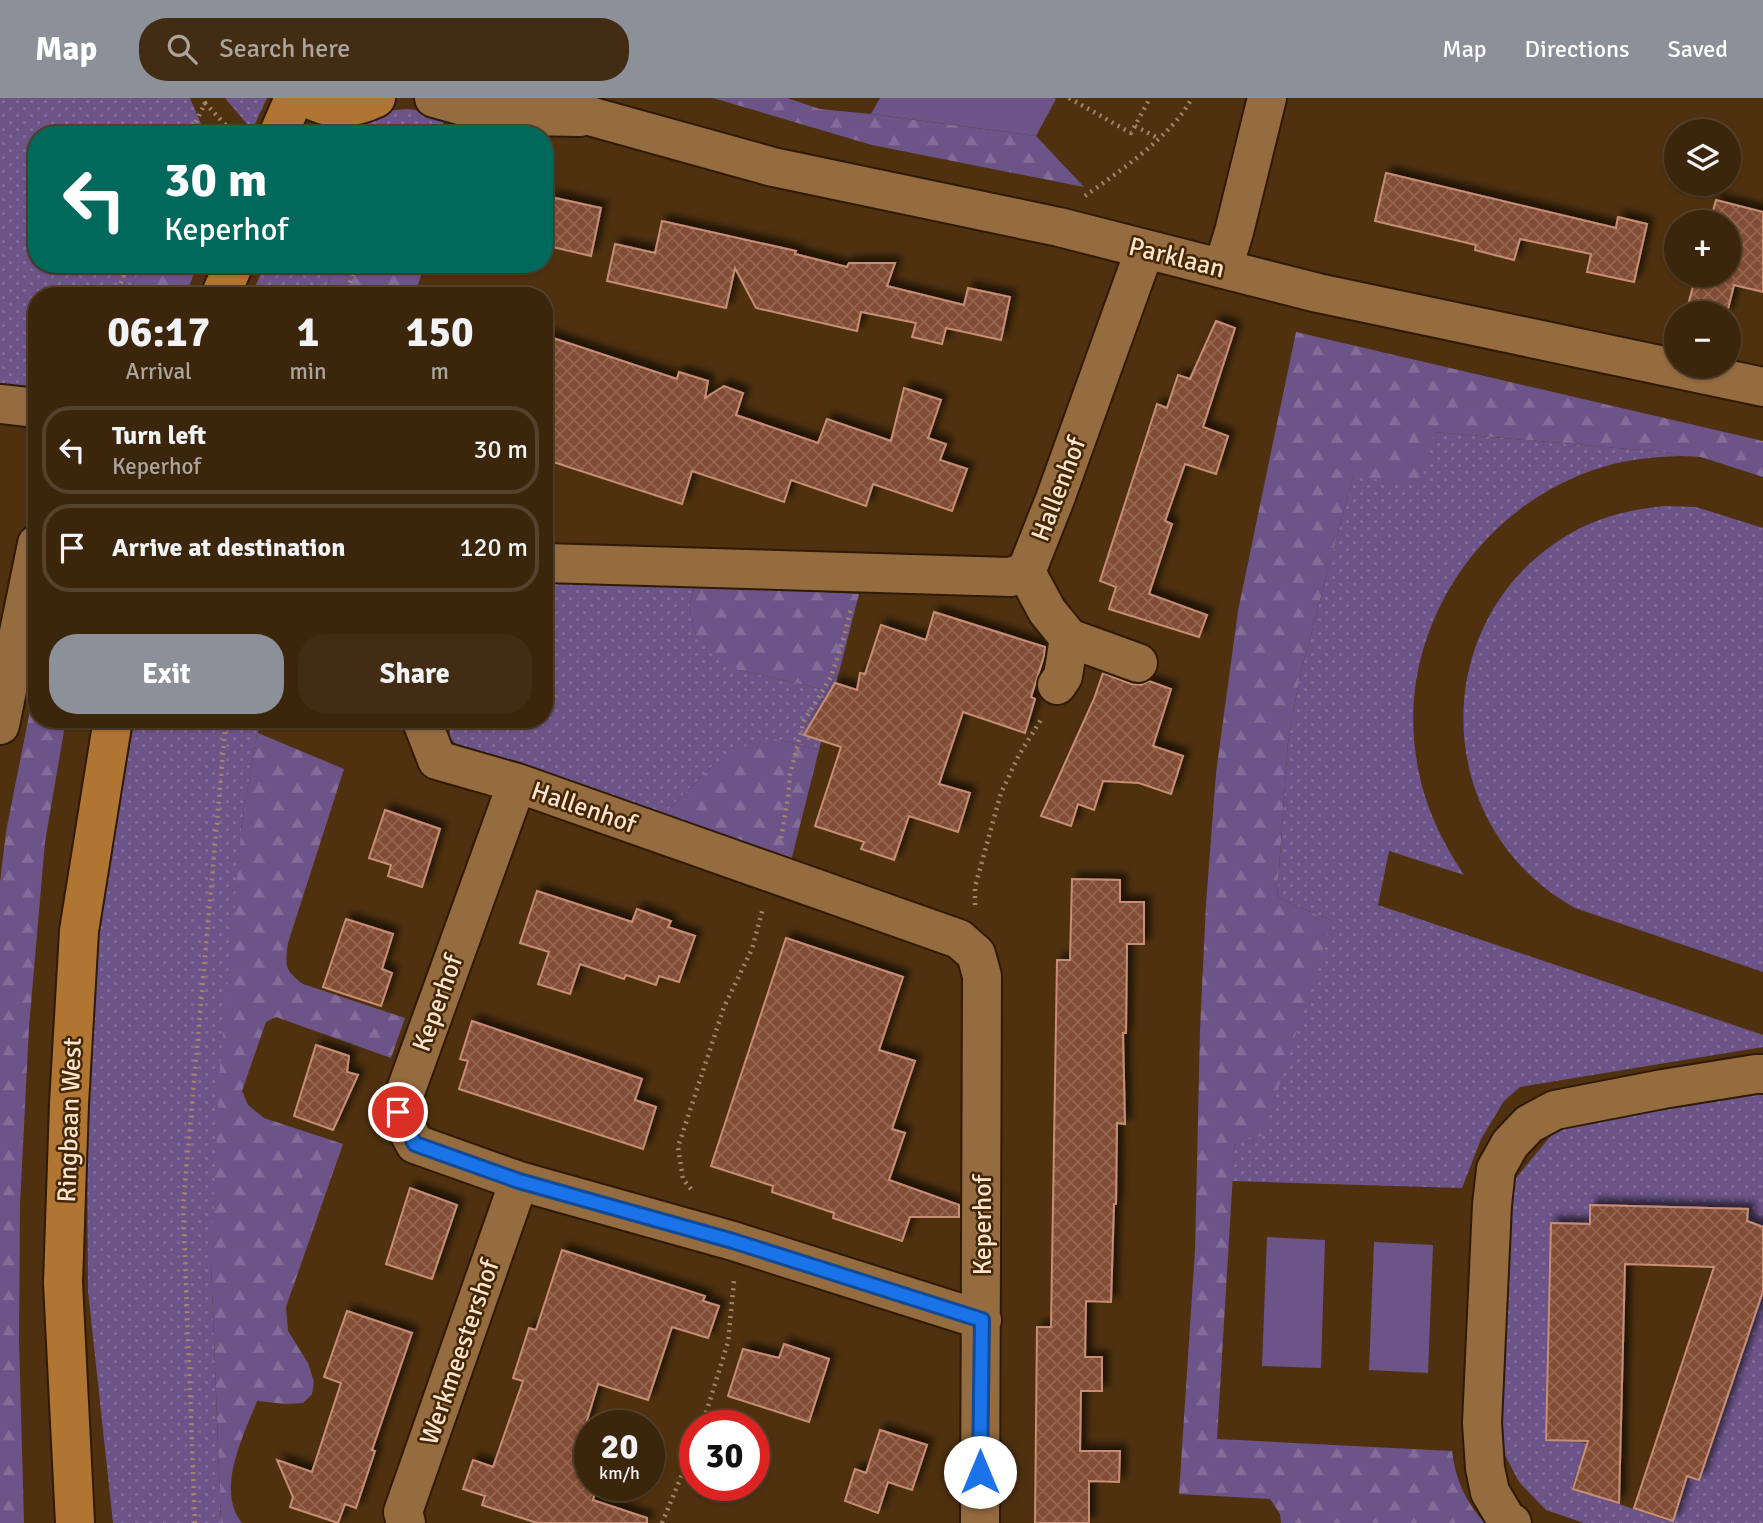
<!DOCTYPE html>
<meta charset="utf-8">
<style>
body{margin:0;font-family:Signika,sans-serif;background:#422d14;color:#f1f3f6;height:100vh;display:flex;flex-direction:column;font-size:26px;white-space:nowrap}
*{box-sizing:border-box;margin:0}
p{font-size:23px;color:#aca59d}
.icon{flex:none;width:38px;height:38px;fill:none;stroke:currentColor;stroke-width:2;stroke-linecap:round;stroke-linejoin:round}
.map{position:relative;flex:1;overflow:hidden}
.panel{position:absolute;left:28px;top:189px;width:525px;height:441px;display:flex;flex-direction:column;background:#3b250b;border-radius:28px;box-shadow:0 2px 5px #0004,0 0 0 2px #54422c}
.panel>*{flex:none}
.top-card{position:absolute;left:28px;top:28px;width:525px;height:147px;border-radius:28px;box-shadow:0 2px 5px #0004,0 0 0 2px #54422c;background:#00695c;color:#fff;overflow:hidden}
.controls{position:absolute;left:1664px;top:21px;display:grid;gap:14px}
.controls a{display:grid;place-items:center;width:77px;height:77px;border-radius:50%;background:#3b250b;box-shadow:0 2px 5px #0004,0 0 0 2px #54422c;font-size:35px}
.speed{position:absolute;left:574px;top:1312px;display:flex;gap:14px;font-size:35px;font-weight:700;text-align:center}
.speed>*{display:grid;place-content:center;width:91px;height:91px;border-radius:50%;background:#3b250b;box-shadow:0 2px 5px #0004,0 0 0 2px #54422c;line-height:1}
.speed small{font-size:18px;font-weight:400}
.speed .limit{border:10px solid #d22;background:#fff;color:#111}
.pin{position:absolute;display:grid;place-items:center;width:60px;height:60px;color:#fff;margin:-30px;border:4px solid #fff;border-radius:50%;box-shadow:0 2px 7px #0007}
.me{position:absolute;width:77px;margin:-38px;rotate:0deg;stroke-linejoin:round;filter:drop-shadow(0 0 5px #0008)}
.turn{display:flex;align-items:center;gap:24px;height:147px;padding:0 21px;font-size:32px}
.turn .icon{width:91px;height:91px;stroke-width:2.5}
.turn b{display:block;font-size:49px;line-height:60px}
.eta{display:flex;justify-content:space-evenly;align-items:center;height:119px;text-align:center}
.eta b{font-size:42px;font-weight:700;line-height:49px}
.button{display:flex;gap:14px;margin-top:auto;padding:14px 21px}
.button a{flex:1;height:80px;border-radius:28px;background:#8c9099;color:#fff;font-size:28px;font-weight:700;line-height:80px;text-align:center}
.button a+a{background:#422d14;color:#f1f3f6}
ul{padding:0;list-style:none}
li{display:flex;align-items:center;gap:21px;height:88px;margin:0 14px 10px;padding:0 7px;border:4px solid #54422c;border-radius:28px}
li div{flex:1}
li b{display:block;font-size:26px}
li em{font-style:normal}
header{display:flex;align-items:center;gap:42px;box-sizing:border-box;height:98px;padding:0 35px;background:#8c9099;color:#fff}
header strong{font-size:33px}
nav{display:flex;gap:38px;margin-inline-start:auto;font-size:24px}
.search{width:490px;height:63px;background:#422d14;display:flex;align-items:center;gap:18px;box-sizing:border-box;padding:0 24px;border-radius:28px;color:#aca59d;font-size:26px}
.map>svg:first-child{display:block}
.grass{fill:url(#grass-dots)}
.forest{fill:url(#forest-firs)}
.park{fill:#6c5488}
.building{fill:url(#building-cross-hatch);stroke:#c78e74;stroke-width:2;filter:url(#shadow)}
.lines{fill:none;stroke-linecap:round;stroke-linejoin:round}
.minor-casing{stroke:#2f1a04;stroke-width:42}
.major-casing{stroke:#2f1a04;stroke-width:42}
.path{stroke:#a18669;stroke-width:4.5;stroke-dasharray:2 5;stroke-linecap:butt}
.minor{stroke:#956b40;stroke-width:38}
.major{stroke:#b07532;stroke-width:38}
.route-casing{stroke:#114b97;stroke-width:18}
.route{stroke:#1a73e8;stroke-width:12}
.labels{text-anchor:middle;stroke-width:5;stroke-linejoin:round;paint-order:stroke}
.street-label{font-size:26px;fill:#fde4ce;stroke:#442704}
</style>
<header>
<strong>Map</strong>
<div class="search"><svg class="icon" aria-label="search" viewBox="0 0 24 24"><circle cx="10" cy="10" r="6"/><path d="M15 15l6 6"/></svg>Search here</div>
<nav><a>Map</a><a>Directions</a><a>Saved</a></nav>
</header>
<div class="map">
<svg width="1763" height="1425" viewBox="0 0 1763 1425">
<defs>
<pattern id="grass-dots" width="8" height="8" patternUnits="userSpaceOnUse" patternTransform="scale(1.75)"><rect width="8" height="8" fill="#6c5488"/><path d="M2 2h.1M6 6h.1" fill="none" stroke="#826c98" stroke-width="1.8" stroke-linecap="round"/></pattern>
<pattern id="forest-firs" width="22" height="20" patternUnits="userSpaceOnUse" patternTransform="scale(1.75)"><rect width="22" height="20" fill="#6c5488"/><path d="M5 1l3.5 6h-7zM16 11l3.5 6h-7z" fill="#826c98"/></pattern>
<pattern id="building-cross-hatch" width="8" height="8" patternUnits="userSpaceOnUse" patternTransform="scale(1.75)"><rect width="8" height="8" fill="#824d35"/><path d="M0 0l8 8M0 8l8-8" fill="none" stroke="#956651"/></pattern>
<filter id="shadow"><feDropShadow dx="6" dy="-6" stdDeviation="3.5" flood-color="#0009"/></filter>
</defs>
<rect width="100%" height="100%" fill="#4f310f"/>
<!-- grass -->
<path class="grass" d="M 0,0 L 190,0 L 201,26 L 196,37 L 37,37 L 37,166 L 142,166 L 129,198 L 37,198 L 37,291 L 0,288 Z
M 225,0 L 267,0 L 252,32 Z
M 409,11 L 446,17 L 440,34 L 410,37 L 338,37 L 342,32 L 382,13 Z
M 264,166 L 334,166 L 324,198 L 252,198 Z
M 1434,334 L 1664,354 L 1681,358 C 1655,359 1628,361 1603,369 C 1476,407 1392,539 1418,670 C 1425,709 1442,744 1464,777 L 1389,753 L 1378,807 L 1763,937 L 1763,949 L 1520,989 L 1504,1003 L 1481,1041 L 1462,1090 L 1232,1083 L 1235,1041 L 1332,823 L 1277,799 L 1288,645 L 1299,582 L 1353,378 Z
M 1665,408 L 1696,409 L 1763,430 L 1763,874 L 1575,810 C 1428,728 1425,517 1573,434 C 1602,418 1633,411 1665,408 Z
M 544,479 L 695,487 L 689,510 L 696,537 L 740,572 L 834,594 L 819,652 L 772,640 L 710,670 L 658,722 L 463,653 L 450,640 L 449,621 L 544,621 Z
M 135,621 L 249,621 L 257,635 L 242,724 L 211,1164 L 221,1425 L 113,1425 L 88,1193 L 87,1020 L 97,851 L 122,692 Z
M 1763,990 L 1763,1131 L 1748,1126 L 1746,1110 L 1589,1108 L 1589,1126 L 1551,1129 L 1546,1340 L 1587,1345 L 1572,1390 L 1669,1423 L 1685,1377 L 1697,1381 L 1763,1191 L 1763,1425 L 1584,1425 L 1546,1412 L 1519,1384 L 1505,1357 L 1492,1316 L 1502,1097 L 1559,1028 Z"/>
<!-- forest -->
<path class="forest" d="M 713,0 L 787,0 L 820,11 L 871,16 L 1036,38 L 1084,89 L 872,47 Z
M 142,166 L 198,166 L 185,198 L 129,198 Z
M 334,166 L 425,166 L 414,198 L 324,198 Z
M 1296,234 L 1763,343 L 1763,379 L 1701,359 L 1681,358 L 1664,354 L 1434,334 L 1420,388 L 1353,378 L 1299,582 L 1288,645 L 1277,799 L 1332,823 L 1263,1038 L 1235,1042 L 1217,1341 L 1452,1353 C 1455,1380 1466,1406 1485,1425 L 1281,1425 L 1280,1416 L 1270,1401 L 1179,1396 L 1195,1152 L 1200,932 L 1206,806 L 1216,675 L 1238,513 Z
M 695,487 L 859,496 L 834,594 L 740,572 L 712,556 L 696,537 L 689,510 Z
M 37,577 L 37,621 L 66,621 L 45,744 L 29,929 L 20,1106 L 19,1243 L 24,1425 L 0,1425 L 0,784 L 6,734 Z
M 249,621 L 260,621 L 258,635 L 344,671 L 288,845 C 285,867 284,872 303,886 L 405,920 L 391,960 L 276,919 L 266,924 L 242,993 L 248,1007 L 264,1020 L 343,1046 L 286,1209 L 288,1233 L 308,1265 L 314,1284 L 312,1296 L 303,1305 L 286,1306 L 257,1303 C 244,1337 215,1392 242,1425 L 221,1425 L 211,1164 L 220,968 L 242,724 L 257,635 Z
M 772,640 L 819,652 L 790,767 L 658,722 L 710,670 L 746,648 Z"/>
<!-- park -->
<path class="park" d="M 880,0 L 1054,0 L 1056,1 L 1036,38 L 871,16 Z
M 1267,1139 L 1325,1142 L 1321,1270 L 1262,1268 Z
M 1374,1144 L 1433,1147 L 1428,1275 L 1369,1272 Z"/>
<!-- building -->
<path class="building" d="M 1386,75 L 1616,130 L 1618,119 L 1647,126 L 1634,184 L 1587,174 L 1591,156 L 1520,141 L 1514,162 L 1475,152 L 1476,147 L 1375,123 Z
M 551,99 L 601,110 L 591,158 L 544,147 L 544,131 Z
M 1716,102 L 1763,114 L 1763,194 L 1734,187 L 1727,215 L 1719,215 L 1688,207 L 1696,177 L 1729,177 L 1729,124 L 1710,124 Z
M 662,123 L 796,153 L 795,156 L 847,169 L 849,165 L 895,165 L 887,188 L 964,207 L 968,190 L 1010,199 L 1001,242 L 946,230 L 942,246 L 912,239 L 916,225 L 861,214 L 857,233 L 756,210 L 735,170 L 726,210 L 607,183 L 615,146 L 655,155 Z
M 1216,223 L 1235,230 L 1203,329 L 1228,338 L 1216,376 L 1185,366 L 1165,423 L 1172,426 L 1149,496 L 1207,517 L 1199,539 L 1109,511 L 1116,489 L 1100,483 L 1157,306 L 1167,310 L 1178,277 L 1190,281 Z
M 544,237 L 677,281 L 679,274 L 708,283 L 705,300 L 724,288 L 743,295 L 736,317 L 818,345 L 827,321 L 891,343 L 904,290 L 941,302 L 928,340 L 946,346 L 940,362 L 967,371 L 952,413 L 873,386 L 866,408 L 791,382 L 784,404 L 692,373 L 682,406 L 544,361 Z
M 934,514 L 1045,549 L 1044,558 L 1031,599 L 1035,601 L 1025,635 L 963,614 L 939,686 L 970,695 L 958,734 L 909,718 L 894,762 L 861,751 L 864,744 L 815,728 L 841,649 L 804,637 L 835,585 L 857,592 L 860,575 L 865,576 L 881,527 L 926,542 Z
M 1103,575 L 1131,586 L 1141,587 L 1149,583 L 1171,591 L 1153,648 L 1183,658 L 1171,696 L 1139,685 L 1103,683 L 1094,712 L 1078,706 L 1071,728 L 1041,718 L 1094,601 Z
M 385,712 L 440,731 L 422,789 L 388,778 L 391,767 L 369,760 Z
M 1072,781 L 1120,782 L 1120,804 L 1144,804 L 1144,846 L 1127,846 L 1126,935 L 1123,935 L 1125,1026 L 1117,1025 L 1116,1106 L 1114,1106 L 1111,1204 L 1086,1203 L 1085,1259 L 1102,1259 L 1102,1293 L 1081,1293 L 1080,1353 L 1120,1353 L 1119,1384 L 1089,1383 L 1089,1425 L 1035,1425 L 1037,1229 L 1051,1229 L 1057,862 L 1070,862 Z
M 537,793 L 632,824 L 637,811 L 671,823 L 668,829 L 695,838 L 679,884 L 659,878 L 656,887 L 626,877 L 624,881 L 580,866 L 570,896 L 538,886 L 549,854 L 520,845 Z
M 346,821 L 393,836 L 382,871 L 392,875 L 381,908 L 323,889 Z
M 786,840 L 903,879 L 879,952 L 915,963 L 892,1031 L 905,1035 L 889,1082 L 959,1107 L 959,1119 L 910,1119 L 902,1143 L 833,1120 L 834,1115 L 772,1094 L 773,1088 L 711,1068 Z
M 472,923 L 642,981 L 635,1002 L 656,1009 L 643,1051 L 459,991 L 468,963 L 460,961 Z
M 316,947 L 349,958 L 347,974 L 358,977 L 333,1032 L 294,1018 Z
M 410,1090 L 457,1107 L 432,1181 L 386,1166 Z
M 1590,1107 L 1748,1111 L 1747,1123 L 1763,1129 L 1763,1193 L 1699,1382 L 1687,1378 L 1673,1423 L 1634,1410 L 1714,1169 L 1625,1166 L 1619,1405 L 1573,1391 L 1588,1343 L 1546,1342 L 1551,1125 L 1590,1126 Z
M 562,1152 L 705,1198 L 703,1203 L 719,1208 L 708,1240 L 672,1229 L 648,1302 L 598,1286 L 578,1352 L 590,1356 L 590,1388 L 597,1388 L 593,1402 L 647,1420 L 647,1425 L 537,1425 L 482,1407 L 485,1398 L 463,1391 L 473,1362 L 493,1369 L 523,1283 L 513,1280 L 529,1230 L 536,1232 Z
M 347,1213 L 412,1235 L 372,1352 L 375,1353 L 356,1410 L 345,1406 L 338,1425 L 290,1409 L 293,1399 L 277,1362 L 312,1374 L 341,1285 L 324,1279 Z
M 784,1246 L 829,1261 L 809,1324 L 728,1298 L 743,1251 L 779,1260 Z
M 880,1332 L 927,1347 L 912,1392 L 888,1384 L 878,1415 L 845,1403 L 855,1371 L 866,1375 Z"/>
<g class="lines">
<defs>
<path id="minor" d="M 434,0 L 474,11 L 524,18 L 580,19
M 546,0 L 593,19 L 773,69 L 1059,129 L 1318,195 L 1763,289
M 1223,170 L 1234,134 L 1267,0
M 0,306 L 37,310
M 544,465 L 1010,479 L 1026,474 L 1055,401 L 1145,151
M 1026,474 L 1047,513 L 1069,540 L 1063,578 L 1057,587
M 1069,540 L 1138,565
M 425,621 L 423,626 L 437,662 L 517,685 L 959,841 L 976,856 L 982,878 L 980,1425
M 0,627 L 37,446
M 517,685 L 398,1014 L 415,1046 L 519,1083 L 733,1143 L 982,1222
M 406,1425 L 403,1414 L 519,1083
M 1512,1425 L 1506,1421 L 1490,1394 L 1485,1370 L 1482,1325 L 1492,1107 L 1496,1071 L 1510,1046 L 1529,1026 L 1555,1012 L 1663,991 L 1756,976 L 1763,976"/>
<path id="major" d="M 309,0 C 329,14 355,10 376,0
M 278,37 L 294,0
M 220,198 L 234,166
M 75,1425 L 63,1185 L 69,1006 L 79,833 L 113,621"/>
</defs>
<!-- minor casing -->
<use href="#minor" class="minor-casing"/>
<!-- major casing -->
<use href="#major" class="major-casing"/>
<!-- path -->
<path class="path" d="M 1069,0 L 1131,35 L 1150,0
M 205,5 L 235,37
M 1135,28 L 1158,40
M 190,37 L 205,5 L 202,0
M 1085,98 C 1121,72 1171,39 1192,0
M 115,198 L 129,166
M 346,198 L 356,166
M 781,740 L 788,700 L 790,676 L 804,623 L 831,579 L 844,539 L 851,510
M 975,807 L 975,789 L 1001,695 L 1019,657 L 1042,620
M 691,1091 L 683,1081 L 678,1049 L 724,909 L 752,851 L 763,810
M 702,1328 L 728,1244 L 734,1183
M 195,1425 L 183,1109 L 226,621
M 662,1425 L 695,1345"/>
<!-- minor -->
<use href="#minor" class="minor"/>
<!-- major -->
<use href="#major" class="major"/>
</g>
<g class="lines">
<defs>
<path id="route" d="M 398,1014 L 415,1046 L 519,1083 L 733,1143 L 982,1222 L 980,1374"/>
</defs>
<!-- route casing -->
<use href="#route" class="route-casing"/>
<!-- route -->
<use href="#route" class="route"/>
</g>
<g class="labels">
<!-- street labels -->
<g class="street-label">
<text transform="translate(1177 159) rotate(14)" y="9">Parklaan</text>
<text transform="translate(1058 391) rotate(-69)" y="9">Hallenhof</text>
<text transform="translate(584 709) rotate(19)" y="9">Hallenhof</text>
<text transform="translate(437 905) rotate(-70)" y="9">Keperhof</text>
<text transform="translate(69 1022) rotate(-88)" y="9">Ringbaan West</text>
<text transform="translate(982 1127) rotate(-90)" y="9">Keperhof</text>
<text transform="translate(459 1254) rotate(-71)" y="9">Werkmeestershof</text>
</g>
</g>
</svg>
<div class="controls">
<a><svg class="icon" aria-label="layers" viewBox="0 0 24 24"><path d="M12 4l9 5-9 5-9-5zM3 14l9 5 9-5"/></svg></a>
<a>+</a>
<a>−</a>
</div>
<div class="speed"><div>20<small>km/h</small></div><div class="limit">30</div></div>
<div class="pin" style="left:398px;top:1014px;background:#d93025"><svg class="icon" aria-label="arrive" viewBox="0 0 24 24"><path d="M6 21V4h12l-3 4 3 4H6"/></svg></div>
<svg class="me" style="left:980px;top:1374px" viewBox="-20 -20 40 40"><circle r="19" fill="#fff"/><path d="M0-13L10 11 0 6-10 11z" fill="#1a73e8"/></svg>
<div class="top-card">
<div class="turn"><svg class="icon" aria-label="left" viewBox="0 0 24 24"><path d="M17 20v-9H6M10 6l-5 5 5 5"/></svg><div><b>30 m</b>Keperhof</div></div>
</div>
<section class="panel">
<div class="eta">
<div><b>06:17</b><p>Arrival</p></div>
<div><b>1</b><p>min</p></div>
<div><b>150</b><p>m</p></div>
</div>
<ul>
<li><svg class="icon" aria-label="left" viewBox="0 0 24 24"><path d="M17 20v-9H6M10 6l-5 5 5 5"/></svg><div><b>Turn left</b><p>Keperhof</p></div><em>30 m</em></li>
<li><svg class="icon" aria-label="arrive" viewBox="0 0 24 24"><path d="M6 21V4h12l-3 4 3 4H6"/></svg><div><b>Arrive at destination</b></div><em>120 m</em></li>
</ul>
<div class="button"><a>Exit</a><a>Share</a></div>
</section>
</div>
